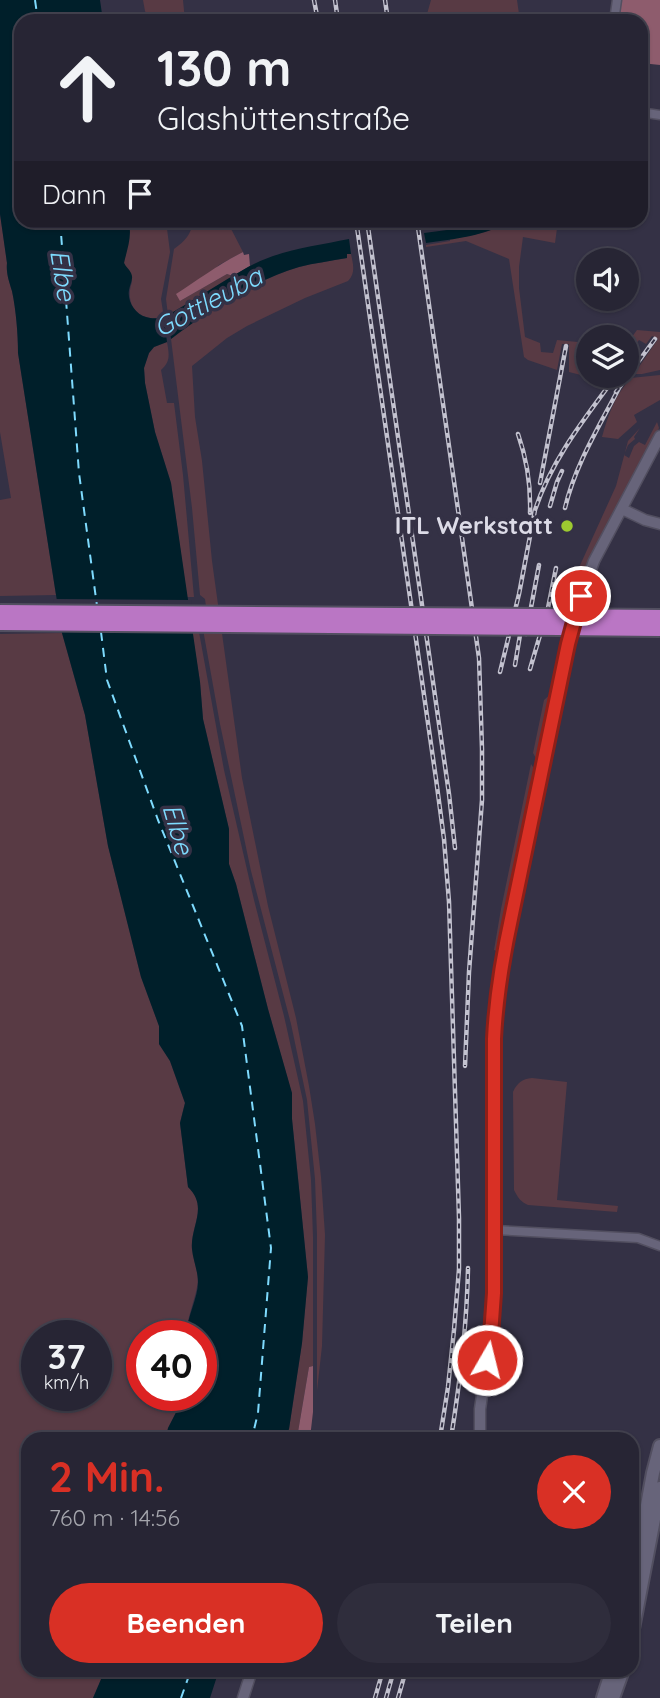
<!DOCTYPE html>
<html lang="de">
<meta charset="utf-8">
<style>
body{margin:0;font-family:Quicksand,sans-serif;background:#2f2d3c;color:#f1f3f6;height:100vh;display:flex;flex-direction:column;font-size:26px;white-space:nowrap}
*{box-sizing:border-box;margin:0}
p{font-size:23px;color:#a4a5ac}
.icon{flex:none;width:38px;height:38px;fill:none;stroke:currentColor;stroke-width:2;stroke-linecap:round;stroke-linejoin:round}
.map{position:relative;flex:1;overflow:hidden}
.drawer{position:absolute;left:21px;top:1432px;width:618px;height:245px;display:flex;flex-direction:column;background:#272534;border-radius:21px;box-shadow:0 2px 5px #0004,0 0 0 2px #43424f}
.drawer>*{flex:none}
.banner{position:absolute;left:14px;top:14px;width:634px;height:214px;border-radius:21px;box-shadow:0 2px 5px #0004,0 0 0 2px #43424f;background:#272534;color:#f1f3f6;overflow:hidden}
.controls{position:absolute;left:576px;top:248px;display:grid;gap:14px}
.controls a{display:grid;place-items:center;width:63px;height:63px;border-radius:50%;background:#272534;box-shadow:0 2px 5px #0004,0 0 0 2px #43424f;font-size:35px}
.speed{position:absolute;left:21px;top:1320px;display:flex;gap:14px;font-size:35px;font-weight:700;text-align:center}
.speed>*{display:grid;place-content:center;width:91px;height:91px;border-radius:50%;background:#272534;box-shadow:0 2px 5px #0004,0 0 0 2px #43424f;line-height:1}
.speed small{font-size:18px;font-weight:400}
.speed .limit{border:10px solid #d22;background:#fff;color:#111}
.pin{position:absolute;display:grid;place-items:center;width:60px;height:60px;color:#fff;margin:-30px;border:4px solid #fff;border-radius:50%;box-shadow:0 2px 7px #0007}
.me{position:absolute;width:77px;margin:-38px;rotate:8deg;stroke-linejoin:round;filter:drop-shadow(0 0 5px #0008)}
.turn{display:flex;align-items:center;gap:24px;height:147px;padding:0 28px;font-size:32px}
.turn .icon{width:91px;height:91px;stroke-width:2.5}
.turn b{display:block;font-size:49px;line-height:60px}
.then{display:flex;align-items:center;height:66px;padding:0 28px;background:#0003;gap:14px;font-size:26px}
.round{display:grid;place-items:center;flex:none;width:74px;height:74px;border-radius:37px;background:#2f2d3c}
.overview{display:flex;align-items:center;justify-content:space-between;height:119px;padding:0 28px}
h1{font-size:42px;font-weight:700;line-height:52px;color:#d93025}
.action{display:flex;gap:14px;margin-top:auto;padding:14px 28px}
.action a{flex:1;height:80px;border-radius:42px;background:#d93025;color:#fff;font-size:28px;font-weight:700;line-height:80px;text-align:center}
.action a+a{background:#2f2d3c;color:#f1f3f6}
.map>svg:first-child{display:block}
.green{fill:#583a44;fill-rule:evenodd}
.forest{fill:#8e5c6d}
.water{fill:#001f2a}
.pier{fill:#343145}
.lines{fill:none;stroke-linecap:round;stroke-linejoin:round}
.ferry{stroke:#7edbfe;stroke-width:2;stroke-dasharray:9 7;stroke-linecap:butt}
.minor-casing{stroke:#524f60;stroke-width:11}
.tertiary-casing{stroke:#524f60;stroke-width:13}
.secondary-casing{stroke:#524f60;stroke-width:16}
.minor{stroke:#67647a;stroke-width:8}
.tertiary{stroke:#67647a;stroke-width:10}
.secondary{stroke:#67647a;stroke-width:12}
.rail-casing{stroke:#c3c2cf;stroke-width:4.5}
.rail{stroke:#343145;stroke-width:2;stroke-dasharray:5;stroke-linecap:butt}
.trunk-bridge-casing{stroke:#524f60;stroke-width:18;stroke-linecap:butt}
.trunk-bridge{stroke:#ba76c4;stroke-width:14}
.route-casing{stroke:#8d1f18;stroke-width:18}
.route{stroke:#d93025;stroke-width:12}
.poi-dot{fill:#9dca30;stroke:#343145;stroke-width:2.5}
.labels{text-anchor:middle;stroke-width:7;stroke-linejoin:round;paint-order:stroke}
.poi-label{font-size:24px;font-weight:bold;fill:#dcdbe7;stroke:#343145;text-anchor:end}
.water-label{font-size:26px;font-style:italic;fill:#7edbfe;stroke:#343145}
</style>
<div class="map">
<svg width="660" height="1698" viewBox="0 0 660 1698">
<rect width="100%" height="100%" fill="#343145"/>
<!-- green -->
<path class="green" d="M 143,0 L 183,0 L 185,21 L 150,21 L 145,11 Z
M 431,0 L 517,0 L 520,21 L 425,21 Z
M 0,214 L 7,263 C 6,273 9,281 12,291 C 16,310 18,334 18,353 L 56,595 L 0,596 L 0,500 L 11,498 L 0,432 Z
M 128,221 L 166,221 L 170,252 L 161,299 L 164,318 C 158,318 151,319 146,317 C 130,312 127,296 132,282 C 130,276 124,267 124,261 C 125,247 133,235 128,221 Z
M 193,221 L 211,221 L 213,223 L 215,221 L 227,221 L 243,252 L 219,265 L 180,301 L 227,274 L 233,276 L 168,315 L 166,299 L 174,249 C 185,241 191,235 193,221 Z
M 510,221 L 558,221 L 555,243 L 523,237 L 519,267 L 519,288 L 525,337 L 540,343 L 541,352 L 553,353 L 557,340 L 588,343 L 588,376 L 599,376 L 589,377 L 569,372 L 569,344 L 562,344 L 557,370 L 528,360 L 524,357 L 509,259 L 466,241 L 426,247 L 426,245 L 450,241 L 450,239 C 471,236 492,232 510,221 Z
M 347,254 L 351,254 C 353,264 356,273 348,281 L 305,298 L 247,326 L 227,338 L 192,366 L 195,417 L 202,461 L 212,561 L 242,778 L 268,906 L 296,1018 L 309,1086 L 315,1124 L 321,1177 L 325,1235 L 322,1346 L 317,1391 L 317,1235 L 315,1179 L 307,1100 L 291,1024 L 251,871 L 220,724 L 204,635 L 204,631 L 209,629 L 205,599 L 200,595 L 192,508 L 171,339 C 206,312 257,279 299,267 C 314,263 331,261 347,258 Z
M 637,330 L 660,332 L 660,370 L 642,374 L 634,374 L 658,339 L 652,336 L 646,344 L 639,340 L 627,355 L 627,341 L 629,341 Z
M 167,342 C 169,354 171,361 161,370 L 167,403 L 174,403 L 183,475 L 194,597 L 187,597 L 171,483 L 155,432 L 145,383 L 144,368 L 149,353 L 154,347 Z
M 660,375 L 660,400 L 634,415 L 637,422 L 618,439 L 602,437 C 608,415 615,395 631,378 Z
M 657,422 L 659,428 L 596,547 L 574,601 L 566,601 L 577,572 L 616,486 L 628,441 L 640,428 L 634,437 L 635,439 L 628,445 L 624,455 L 629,458 L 634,446 L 639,442 L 645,445 Z
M 192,632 L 199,632 L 224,770 L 254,900 L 284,1016 L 303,1101 L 311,1180 L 313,1237 L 313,1366 L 309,1367 L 297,1438 L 285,1438 L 289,1429 L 302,1343 L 308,1277 L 292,1119 L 292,1094 L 268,1009 L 236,884 L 229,864 L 229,829 L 203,719 L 200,682 Z
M 62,633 L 85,715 L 108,846 L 141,977 L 159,1026 L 159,1044 L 170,1061 L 185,1103 L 180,1123 L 188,1187 C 209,1207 190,1226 192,1249 C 193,1261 200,1275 197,1287 C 194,1303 187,1318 186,1335 L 142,1335 L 142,1395 L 185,1395 L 168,1428 L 166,1438 L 28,1438 L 28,1670 L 105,1670 L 93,1698 L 0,1698 L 0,634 ZM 37,1335 L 96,1335 L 96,1395 L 37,1395 Z
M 554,691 L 539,761 L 538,762 L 533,753 L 544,700 Z
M 531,764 L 537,773 L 500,952 L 494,950 L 501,909 Z
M 532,1078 L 567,1082 L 557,1200 L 618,1206 L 617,1212 L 528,1205 C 521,1202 518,1198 514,1190 L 513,1092 C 517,1083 522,1079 532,1078 Z"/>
<!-- forest -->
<path class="forest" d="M 621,0 L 660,0 L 660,65 L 641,63 L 640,21 L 618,21 Z
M 243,252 L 244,255 L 249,254 L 250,266 L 233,276 L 227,274 L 180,301 L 176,294 C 198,280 219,264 243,252 Z
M 313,1366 L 313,1412 L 310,1438 L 297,1438 L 309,1367 Z"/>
<!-- water -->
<path class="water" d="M 0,0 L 100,0 L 103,21 L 21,21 L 21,220 L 128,221 C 133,234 127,250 124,263 C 126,267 129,269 131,273 C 134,279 130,284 129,290 C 127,301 135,314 146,317 C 151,319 158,318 164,318 L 167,342 L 154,347 L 149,353 L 144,368 L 145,383 L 155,432 L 171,483 L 200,682 L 203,719 L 229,829 L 229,864 L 236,884 L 268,1009 L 292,1093 L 292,1119 L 308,1277 L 302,1343 L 289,1429 L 285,1438 L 166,1438 L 168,1428 L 185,1395 L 201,1395 L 201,1335 L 186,1335 C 187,1317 198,1298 198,1282 C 198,1271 193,1260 192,1249 C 190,1227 209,1207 188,1187 L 180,1123 L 185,1103 L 170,1061 L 159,1044 L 159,1026 L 141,977 L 108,846 L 85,715 L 62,633 L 18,353 C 18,334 16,310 12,291 C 9,281 6,273 7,263 L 0,214 Z
M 488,221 L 510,221 C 485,236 454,239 426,243 L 424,233 L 470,227 Z
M 349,239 L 351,254 L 347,254 L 347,258 C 331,261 314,263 299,267 C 257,279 206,312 171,339 L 168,315 C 195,300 221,282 248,267 C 279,250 315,246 349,239 Z
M 105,1670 L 219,1670 L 210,1698 L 93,1698 Z"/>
<!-- pier -->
<path class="pier" d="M 53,599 L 191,600 L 196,633 L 59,632 Z"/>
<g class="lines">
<!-- ferry -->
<path class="ferry" d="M 35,0 L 38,21
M 60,220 L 79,473 L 97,606
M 101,632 L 107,680 L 158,820 L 242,1026 L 271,1248 L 258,1413 L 252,1438
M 181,1698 L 191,1670"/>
<defs>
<path id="minor" d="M 614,21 L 617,0
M 640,112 L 660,115
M 495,1230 L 638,1238 L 660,1246"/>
<path id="tertiary" d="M 622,509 L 645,520 L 660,524
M 480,1438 L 480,1409 L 491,1335 L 494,1293 L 494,1039 L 496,1008 L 503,957 L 574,617 L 594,561 L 660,436
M 243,1698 L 252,1670"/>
<path id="secondary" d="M 632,1586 L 653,1473 L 660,1446
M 632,1634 L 660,1488
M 603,1698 L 612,1670
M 613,1698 L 623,1670"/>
</defs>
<!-- minor casing -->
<use href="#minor" class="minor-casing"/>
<!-- tertiary casing -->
<use href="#tertiary" class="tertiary-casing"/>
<!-- secondary casing -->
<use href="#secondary" class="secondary-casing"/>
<!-- minor -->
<use href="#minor" class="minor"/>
<!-- tertiary -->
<use href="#tertiary" class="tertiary"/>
<!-- secondary -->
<use href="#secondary" class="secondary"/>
<defs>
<path id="rail" d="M 314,0 L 318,21
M 335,0 L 338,21
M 385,0 L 388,21
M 356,220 L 436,779 L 444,839 L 449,902 L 459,1218 L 459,1269 L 454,1330 L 448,1387 L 440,1438
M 367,220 L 449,794 L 455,848
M 417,220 L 479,658 L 482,749 L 482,800 L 469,972 L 465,1066
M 616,392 L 655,339
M 518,434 C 527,460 531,485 530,513
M 540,483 L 566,346
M 550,506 L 557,482 L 562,471
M 565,508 C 575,465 599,427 619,388
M 526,634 L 539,565
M 515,665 L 522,623
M 530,669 L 548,608 L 556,568
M 500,672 L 519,594 L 535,510 C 552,459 585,418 616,376
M 451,1438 C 460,1382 467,1325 468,1268
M 375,1698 L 383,1670
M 386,1698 L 394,1670
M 398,1698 L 406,1670"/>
</defs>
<!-- rail casing -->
<use href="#rail" class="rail-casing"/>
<!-- rail -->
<use href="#rail" class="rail"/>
<defs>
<path id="trunk-bridge" d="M 0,612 L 660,617
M 0,623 L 660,629"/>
</defs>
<!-- trunk-bridge casing -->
<use href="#trunk-bridge" class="trunk-bridge-casing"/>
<!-- trunk-bridge -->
<use href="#trunk-bridge" class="trunk-bridge"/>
</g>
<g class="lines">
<defs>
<path id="route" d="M 487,1360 L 491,1335 L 494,1293 L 494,1039 C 496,996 503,955 512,914 L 568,644 L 581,596"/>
</defs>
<!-- route casing -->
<use href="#route" class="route-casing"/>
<!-- route -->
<use href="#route" class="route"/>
</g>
<!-- markers -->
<circle class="poi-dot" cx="567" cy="526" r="7"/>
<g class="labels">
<!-- poi labels -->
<g class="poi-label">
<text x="553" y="534">ITL Werkstatt</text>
</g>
<!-- water labels -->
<g class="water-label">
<text transform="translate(63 275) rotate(81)" y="9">Elbe</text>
<text transform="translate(208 302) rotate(-28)" y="9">Gottleuba</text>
<text transform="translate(178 829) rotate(74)" y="9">Elbe</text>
</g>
</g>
</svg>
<div class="controls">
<a><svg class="icon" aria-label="sound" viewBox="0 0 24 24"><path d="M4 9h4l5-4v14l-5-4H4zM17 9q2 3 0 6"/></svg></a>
<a><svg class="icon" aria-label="layers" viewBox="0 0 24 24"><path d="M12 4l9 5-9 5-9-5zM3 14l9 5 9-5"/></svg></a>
</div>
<div class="speed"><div>37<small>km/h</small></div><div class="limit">40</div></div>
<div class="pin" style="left:581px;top:596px;background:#d93025"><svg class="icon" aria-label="arrive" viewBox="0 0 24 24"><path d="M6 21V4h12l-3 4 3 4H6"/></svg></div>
<svg class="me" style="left:487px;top:1360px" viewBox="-20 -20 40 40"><circle r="17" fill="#d93025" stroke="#fff" stroke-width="3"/><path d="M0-11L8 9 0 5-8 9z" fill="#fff"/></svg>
<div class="banner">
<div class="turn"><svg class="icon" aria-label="ahead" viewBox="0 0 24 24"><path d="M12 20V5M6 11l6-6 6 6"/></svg><div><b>130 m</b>Glashüttenstraße</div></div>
<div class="then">Dann<svg class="icon" aria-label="arrive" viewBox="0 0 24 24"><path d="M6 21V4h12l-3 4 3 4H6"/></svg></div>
</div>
<section class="drawer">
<div class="overview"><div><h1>2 Min.</h1><p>760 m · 14:56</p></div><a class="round" style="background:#d93025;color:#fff"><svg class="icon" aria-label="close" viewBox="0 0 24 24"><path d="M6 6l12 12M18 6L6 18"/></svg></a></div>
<div class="action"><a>Beenden</a><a>Teilen</a></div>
</section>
</div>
